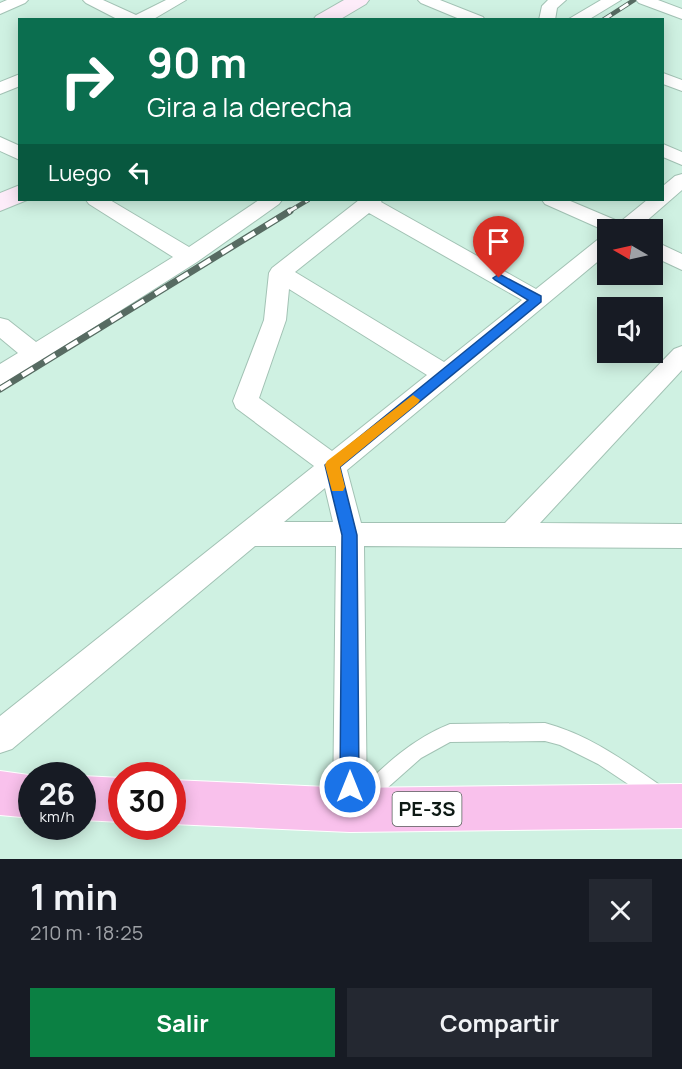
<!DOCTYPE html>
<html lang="es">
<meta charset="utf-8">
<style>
body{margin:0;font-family:Manrope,sans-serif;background:#242831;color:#f1f3f6;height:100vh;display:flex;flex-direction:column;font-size:22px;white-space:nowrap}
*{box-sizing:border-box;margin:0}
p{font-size:20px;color:#9ea1a6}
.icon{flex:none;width:33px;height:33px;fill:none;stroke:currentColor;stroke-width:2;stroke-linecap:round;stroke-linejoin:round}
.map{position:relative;height:859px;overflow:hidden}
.details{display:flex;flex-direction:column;background:#171b24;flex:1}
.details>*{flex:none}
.guide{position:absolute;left:18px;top:18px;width:646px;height:183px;border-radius:0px;box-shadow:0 3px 15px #0003;background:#0b6e4f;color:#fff;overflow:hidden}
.needle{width:39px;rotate:279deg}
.buttons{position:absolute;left:597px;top:219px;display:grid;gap:12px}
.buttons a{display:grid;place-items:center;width:66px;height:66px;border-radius:0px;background:#171b24;box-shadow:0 3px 15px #0003;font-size:30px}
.speed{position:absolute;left:18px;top:762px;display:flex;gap:12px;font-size:30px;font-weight:700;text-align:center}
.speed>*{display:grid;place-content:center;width:78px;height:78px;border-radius:50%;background:#171b24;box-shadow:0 3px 15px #0003;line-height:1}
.speed small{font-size:15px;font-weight:400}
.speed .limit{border:9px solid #d22;background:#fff;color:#111}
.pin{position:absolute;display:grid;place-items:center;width:51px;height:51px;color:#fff;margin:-62px -26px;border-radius:50% 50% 50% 0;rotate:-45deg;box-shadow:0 0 6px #0007}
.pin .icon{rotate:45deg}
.me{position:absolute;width:66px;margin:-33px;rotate:0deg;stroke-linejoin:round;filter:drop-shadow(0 0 4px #0008)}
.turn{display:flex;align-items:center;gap:21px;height:126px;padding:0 30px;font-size:27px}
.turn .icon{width:78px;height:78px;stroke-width:2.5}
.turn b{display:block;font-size:42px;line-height:51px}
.then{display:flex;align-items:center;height:57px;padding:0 30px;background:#0003;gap:12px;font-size:22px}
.round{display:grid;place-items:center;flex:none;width:63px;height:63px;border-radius:0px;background:#242831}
.summary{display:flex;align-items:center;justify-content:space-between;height:102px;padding:0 30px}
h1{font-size:36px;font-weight:700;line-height:45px}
.primary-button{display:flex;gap:12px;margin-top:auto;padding:12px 30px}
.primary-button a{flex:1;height:69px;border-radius:0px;background:#0b8043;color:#fff;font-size:24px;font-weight:700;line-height:69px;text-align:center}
.primary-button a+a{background:#242831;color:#f1f3f6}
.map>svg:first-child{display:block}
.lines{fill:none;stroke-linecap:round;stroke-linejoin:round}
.lane-casing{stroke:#a2c2b4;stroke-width:2}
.street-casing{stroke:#a2c2b4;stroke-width:2}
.secondary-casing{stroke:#a2c2b4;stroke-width:2}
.highway-casing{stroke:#fff;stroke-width:2}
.lane{fill:#fff;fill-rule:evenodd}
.street{fill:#fff;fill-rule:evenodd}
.secondary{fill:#fdecf9;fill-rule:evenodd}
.highway{fill:#f9c1ec;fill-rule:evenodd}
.rail-far1-casing{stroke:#576b62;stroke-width:4.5}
.rail-casing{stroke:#576b62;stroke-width:7}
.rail-far1{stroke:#fff;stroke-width:3;stroke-dasharray:10;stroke-linecap:butt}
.rail{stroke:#fff;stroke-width:4.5;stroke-dasharray:13;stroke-linecap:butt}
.route{fill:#1a73e8;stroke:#114b97;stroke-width:1.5}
.slow{fill:#f59e0b}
.labels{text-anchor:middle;stroke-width:6;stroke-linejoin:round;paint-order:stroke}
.shield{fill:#fff;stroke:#565e5a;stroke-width:1.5}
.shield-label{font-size:20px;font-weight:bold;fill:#0d1914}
</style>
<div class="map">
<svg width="682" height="859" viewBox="0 0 682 859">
<rect width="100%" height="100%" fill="#cff1e2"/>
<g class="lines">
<defs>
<path id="lane" d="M 545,723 C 590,735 626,762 664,788 L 667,794 L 664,800 L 658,803 L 652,800 L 598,764 L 560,745 L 545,741 L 450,742 L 421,758 L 368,805 L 362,808 L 356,805 L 353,799 L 356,793 C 385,765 412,739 450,724 Z"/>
<path id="street" d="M 7,0 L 28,0 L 25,3 L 0,14 L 0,3 Z
M 83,0 L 103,0 L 136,15 L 166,0 L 186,0 L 152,20 L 119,20 L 86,3 Z
M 418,0 L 440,0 L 483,17 L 485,20 L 462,20 L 421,3 Z
M 548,0 L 566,0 L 557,8 L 555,20 L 539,20 L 542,6 Z
M 601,0 L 621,0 L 588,20 L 567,20 Z
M 636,0 L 658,0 L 682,9 L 682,19 L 639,3 Z
M 663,73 L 682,80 L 682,91 L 663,84 Z
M 20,74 L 20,86 L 0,94 L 0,82 Z
M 0,137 L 20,146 L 20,160 L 0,151 Z
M 663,144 L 682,152 L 682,165 L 663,157 Z
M 682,174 L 682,190 L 636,230 L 608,230 L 608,232 L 545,204 L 542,200 L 568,200 L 620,222 L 647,200 L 663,200 L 663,186 L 675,176 Z
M 86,200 L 110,200 L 189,247 L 259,200 L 282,200 L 279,204 L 197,262 L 47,357 L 45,361 L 0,385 L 0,364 L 18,353 L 0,338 L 0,318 L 8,320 L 36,342 L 173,257 L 89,204 Z
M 359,200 L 382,200 L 381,202 L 536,289 L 601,237 L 608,235 L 608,253 L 347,470 L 361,523 L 505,523 L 674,349 L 682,346 L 682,370 L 540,523 L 682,524 L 682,548 L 364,546 L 367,810 L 362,822 L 350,827 L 338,822 L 333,810 L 336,546 L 255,546 L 12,749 L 0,753 L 0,716 L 314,466 L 236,408 L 233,401 L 264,320 L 269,273 L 272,268 ZM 369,213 L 522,300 L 444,362 L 295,272 ZM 289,289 L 427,375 L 332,451 L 259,398 L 286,320 ZM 325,488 L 333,522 L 284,522 Z
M 652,240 L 682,254 L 682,270 L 652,256 Z"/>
<path id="secondary" d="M 344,0 L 369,0 L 366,4 L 339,20 L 313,20 L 316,16 Z
M 20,185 L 20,200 L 27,200 L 0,211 L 0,193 Z"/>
<path id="highway" d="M 0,771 L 36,776 L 32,776 L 32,818 L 0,815 Z
M 82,776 L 122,778 L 122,822 L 82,820 Z
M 172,780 L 350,788 L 682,784 L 682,828 L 350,832 L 172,824 Z"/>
</defs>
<!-- lane casing -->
<use href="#lane" class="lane-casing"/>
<!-- street casing -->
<use href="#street" class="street-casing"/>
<!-- secondary casing -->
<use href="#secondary" class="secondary-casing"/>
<!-- highway casing -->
<use href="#highway" class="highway-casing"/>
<!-- lane -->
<use href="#lane" class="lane"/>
<!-- street -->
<use href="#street" class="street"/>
<!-- secondary -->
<use href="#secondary" class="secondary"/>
<!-- highway -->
<use href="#highway" class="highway"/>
<defs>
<path id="rail-far1" d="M 603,20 L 634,0
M 288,212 L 308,200"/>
<path id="rail" d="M 0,389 L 290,211"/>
</defs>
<!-- rail-far1 casing -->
<use href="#rail-far1" class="rail-far1-casing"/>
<!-- rail casing -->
<use href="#rail" class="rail-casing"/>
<!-- rail-far1 -->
<use href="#rail-far1" class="rail-far1"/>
<!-- rail -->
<use href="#rail" class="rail"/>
</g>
<!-- route -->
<path class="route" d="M 499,274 L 541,296 L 541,302 L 340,467 L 357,535 L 359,787 L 356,793 L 350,796 L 343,793 L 340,787 L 342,535 L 325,465 L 528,300 L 495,280 L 493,278 Z"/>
<!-- slow -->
<path class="slow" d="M 413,395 L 420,400 L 418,403 L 340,467 L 345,487 L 343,491 L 332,491 L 325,465 L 327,461 Z"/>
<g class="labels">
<!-- shield labels -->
<rect class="shield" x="392.5" y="792" width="69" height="34" rx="4.5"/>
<g class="shield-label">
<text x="427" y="816">PE-3S</text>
</g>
</g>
</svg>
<div class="buttons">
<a><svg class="needle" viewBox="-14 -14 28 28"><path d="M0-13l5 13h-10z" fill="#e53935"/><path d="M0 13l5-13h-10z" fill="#9ea1a6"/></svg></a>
<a><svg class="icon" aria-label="sound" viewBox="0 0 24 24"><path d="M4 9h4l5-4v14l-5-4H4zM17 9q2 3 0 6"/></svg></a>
</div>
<div class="speed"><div>26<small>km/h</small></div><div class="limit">30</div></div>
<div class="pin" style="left:499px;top:278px;background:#d93025"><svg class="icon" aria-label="arrive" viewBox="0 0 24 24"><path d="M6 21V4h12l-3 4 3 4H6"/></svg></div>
<svg class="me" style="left:350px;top:787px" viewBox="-20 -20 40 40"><circle r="17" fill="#1a73e8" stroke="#fff" stroke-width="3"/><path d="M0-11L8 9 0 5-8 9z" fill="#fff"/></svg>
<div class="guide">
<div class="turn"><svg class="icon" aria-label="right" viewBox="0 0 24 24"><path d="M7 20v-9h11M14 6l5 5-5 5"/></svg><div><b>90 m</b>Gira a la derecha</div></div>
<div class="then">Luego<svg class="icon" aria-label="left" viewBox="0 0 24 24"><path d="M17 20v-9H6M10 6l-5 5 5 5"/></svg></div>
</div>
</div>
<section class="details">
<div class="summary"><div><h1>1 min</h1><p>210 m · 18:25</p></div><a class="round"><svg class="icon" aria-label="close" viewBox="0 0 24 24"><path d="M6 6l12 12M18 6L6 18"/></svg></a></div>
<div class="primary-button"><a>Salir</a><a>Compartir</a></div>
</section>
